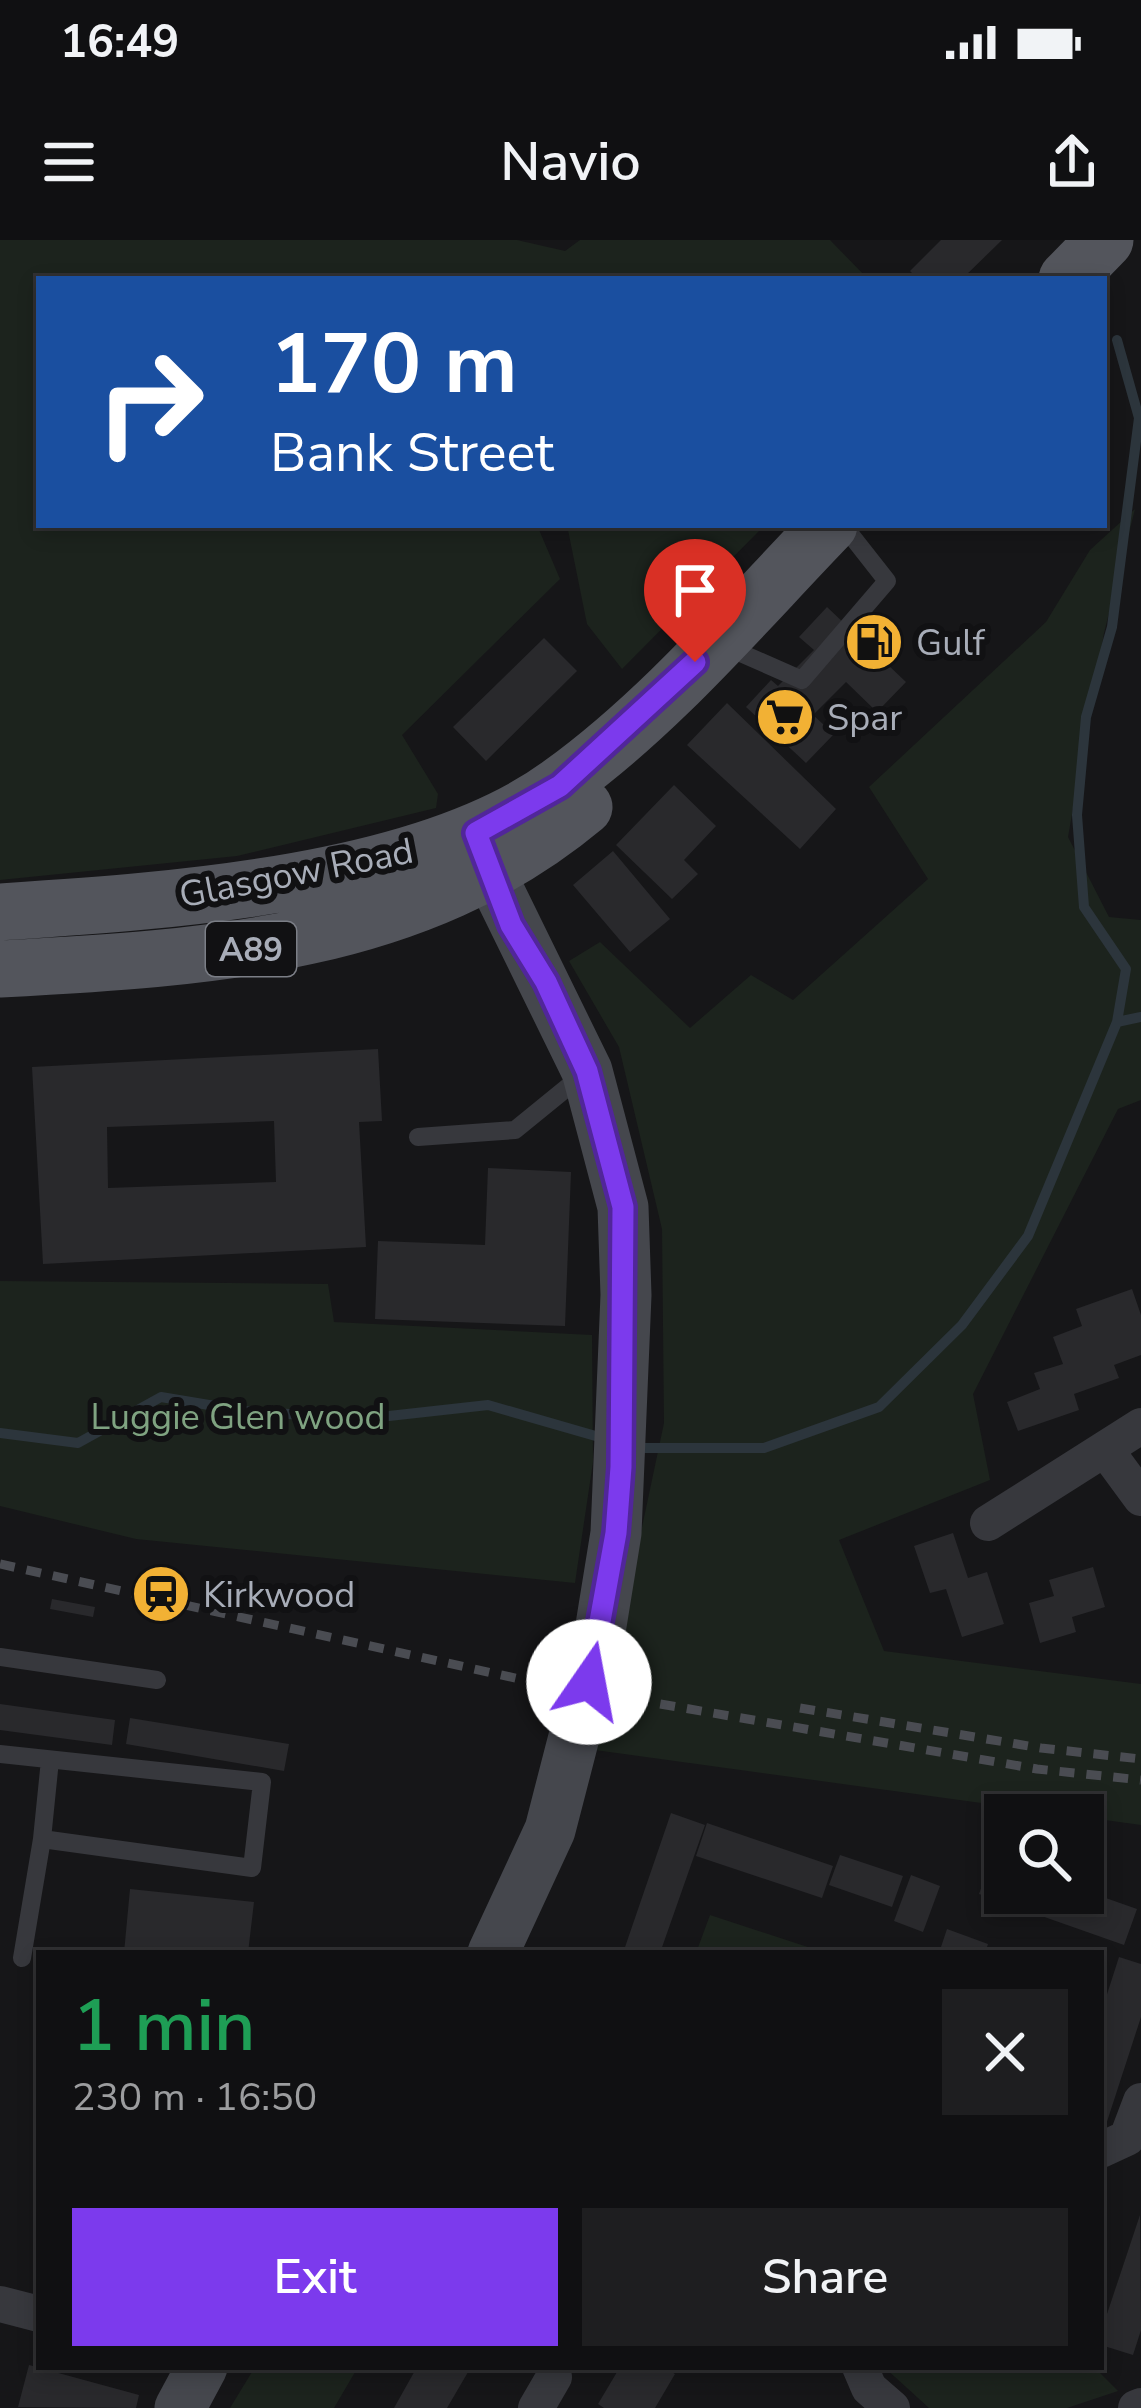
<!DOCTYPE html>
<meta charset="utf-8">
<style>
body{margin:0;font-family:"Nunito Sans",sans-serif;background:#1e1e20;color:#f1f3f6;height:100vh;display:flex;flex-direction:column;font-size:45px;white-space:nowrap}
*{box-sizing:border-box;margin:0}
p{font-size:39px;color:#9c9d9f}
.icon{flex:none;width:66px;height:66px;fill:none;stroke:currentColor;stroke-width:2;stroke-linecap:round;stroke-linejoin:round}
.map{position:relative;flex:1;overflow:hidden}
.details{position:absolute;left:36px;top:1710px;width:1068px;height:420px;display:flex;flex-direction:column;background:#101012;border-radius:0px;box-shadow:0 6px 18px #0003,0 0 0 3px #303032}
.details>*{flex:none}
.banner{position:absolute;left:36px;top:36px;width:1071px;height:252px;border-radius:0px;box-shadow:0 6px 18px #0003,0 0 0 3px #303032;background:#1a4fa0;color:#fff;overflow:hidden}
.fabs{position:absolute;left:984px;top:1554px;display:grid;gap:24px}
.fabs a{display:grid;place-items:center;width:120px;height:120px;border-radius:0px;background:#101012;box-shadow:0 6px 18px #0003,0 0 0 3px #303032;font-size:60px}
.pin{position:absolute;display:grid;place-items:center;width:102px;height:102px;color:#fff;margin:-123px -51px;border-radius:50% 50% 50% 0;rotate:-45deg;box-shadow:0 0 12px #0007}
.pin .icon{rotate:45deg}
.me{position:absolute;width:132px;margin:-66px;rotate:12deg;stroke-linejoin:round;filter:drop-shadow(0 0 9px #0008)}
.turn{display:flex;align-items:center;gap:42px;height:252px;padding:0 36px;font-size:54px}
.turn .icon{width:156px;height:156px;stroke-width:2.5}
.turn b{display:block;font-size:84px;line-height:102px}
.round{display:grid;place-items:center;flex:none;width:126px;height:126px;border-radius:0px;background:#1e1e20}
.head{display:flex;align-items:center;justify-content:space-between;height:204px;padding:0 36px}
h1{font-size:72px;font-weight:600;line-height:90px;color:#1e9e55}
.primary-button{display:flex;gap:24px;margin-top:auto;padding:24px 36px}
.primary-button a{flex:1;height:138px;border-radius:0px;background:#7c3aed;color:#fff;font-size:48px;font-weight:600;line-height:138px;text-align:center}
.primary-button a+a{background:#1e1e20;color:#f1f3f6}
.status{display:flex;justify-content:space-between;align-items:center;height:84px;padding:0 60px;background:#101012;direction:ltr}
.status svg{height:33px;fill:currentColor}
header{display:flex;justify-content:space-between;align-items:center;height:156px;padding:0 36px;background:#101012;font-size:54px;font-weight:600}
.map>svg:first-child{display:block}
.green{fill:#1c231d}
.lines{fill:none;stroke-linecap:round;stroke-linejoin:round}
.stream{stroke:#2c353c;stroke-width:10}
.building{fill:#29292c;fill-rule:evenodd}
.lane{stroke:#37383d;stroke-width:18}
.street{stroke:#37383d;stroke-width:36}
.secondary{stroke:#45474d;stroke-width:51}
.primary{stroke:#53555c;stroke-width:57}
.rail{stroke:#4a4c52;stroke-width:9;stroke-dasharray:15 12;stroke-linecap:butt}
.route-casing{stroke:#51269a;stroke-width:30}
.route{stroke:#7c3aed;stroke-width:21}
.labels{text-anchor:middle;stroke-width:12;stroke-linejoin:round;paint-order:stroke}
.shield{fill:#111113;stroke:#7b7e86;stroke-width:3}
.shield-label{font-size:33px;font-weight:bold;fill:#a8adb8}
.poi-label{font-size:36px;fill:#a8adb8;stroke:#111113;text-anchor:start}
.street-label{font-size:36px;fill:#a8adb8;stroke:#111113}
.park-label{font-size:36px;fill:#7fa381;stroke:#111113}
</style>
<div class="status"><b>16:49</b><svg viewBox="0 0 49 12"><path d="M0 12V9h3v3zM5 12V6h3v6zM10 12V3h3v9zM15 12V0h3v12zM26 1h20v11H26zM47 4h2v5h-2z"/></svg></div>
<header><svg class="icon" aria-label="menu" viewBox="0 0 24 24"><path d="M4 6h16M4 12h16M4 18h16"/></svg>Navio<svg class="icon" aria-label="share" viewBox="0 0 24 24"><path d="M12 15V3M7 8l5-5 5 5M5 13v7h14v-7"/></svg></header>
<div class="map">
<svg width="1141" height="2168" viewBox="0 0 1141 2168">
<rect width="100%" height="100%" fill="#161618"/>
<!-- green -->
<path class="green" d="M 0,0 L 517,0 L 565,11 L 580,0 L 830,0 L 868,39 L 39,39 L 39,285 L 537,285 L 560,339 L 402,495 L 438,554 L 436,568 L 237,616 L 0,640 Z
M 1135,269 L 1104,393 L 1068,597 L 1109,677 L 1141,680 L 1141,860 L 1118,869 L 973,1154 L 990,1240 L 839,1300 L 884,1411 L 1141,1444 L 1141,1585 L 595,1510 L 664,1183 L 662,989 L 619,807 L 569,721 L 600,702 L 690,788 L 751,735 L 793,760 L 928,639 L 869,547 L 1046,382 L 1090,310 Z
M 567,285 L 765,285 L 622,429 L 587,384 Z
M 0,1041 L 328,1044 L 334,1082 L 592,1095 L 593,1222 L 575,1343 L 136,1299 L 0,1266 Z
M 710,1675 L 826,1713 L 696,1713 Z
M 255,2127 L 358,2127 L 334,2168 L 230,2168 Z
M 884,2127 L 1094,2127 L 1118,2151 L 1067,2168 L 929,2168 Z"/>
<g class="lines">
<!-- stream -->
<path class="stream" d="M 1117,100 L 1139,178 L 1112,387 L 1086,477 L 1077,575 L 1084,667 L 1126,729 L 1117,782
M 0,1193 L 78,1203 L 161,1157 L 245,1171 L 362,1179 L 488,1165 L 606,1199
M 635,1208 L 764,1208 L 879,1167 L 962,1085 L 1028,996 L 1117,782 L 1141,777"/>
</g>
<!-- building -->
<path class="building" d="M 941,0 L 1002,0 L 962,39 L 918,39 L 910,31 Z
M 827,367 L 906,442 L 877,472 L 846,442 L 813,475 L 834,494 L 806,523 L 746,467 L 771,440 L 778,446 L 814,410 L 799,397 Z
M 544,398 L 577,431 L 486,521 L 453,487 Z
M 727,463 L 836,569 L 800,609 L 687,505 Z
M 674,545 L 716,586 L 684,620 L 698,634 L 672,659 L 616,605 Z
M 613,611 L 670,679 L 630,712 L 573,645 Z
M 378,809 L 382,881 L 359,882 L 366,1007 L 43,1024 L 32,827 ZM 274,881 L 276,942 L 108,948 L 107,887 Z
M 488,928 L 571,932 L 565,1086 L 375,1079 L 378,1001 L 485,1005 Z
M 1132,1049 L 1141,1075 L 1141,1115 L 1114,1125 L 1119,1138 L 1074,1154 L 1079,1170 L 1018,1191 L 1007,1162 L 1040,1149 L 1034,1133 L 1063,1124 L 1053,1097 L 1082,1086 L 1076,1069 Z
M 953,1293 L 968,1338 L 987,1332 L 1004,1384 L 962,1397 L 946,1349 L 930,1353 L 914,1306 Z
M 1093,1327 L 1105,1367 L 1072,1377 L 1076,1392 L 1040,1403 L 1029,1363 L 1054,1356 L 1049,1340 Z
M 52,1359 L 95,1367 L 93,1377 L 50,1369 Z
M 0,1464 L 115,1480 L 112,1505 L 0,1490 Z
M 130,1478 L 289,1504 L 284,1531 L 126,1504 Z
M 671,1573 L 705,1585 L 660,1713 L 623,1713 Z
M 707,1583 L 833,1626 L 822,1658 L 696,1616 Z
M 840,1615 L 903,1636 L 892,1667 L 829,1645 Z
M 992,1618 L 1005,1622 L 1005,1653 L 1083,1650 L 1137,1669 L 1124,1705 L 979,1654 Z
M 911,1635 L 940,1646 L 923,1692 L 894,1681 Z
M 130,1649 L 254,1662 L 248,1713 L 124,1713 Z
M 947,1689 L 988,1704 L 985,1713 L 939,1713 Z
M 1119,1717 L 1141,1724 L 1141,1777 L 1102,1897 L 1101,1773 Z
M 1140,1975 L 1141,2090 L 1133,2115 L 1101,2105 L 1101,2092 Z
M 29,2125 L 139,2155 L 136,2168 L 18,2167 Z
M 417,2127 L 471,2127 L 447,2168 L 394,2168 Z
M 620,2127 L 663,2127 L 675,2134 L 655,2168 L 604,2168 L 598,2164 Z"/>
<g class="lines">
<!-- lane -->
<path class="lane" d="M 727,407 L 802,440 L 887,341 L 843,285
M 418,897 L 515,890 L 585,833
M 0,1417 L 157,1440
M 0,1514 L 262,1542 L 252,1628 L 42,1599 L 22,1718
M 42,1599 L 50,1520"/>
<!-- street -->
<path class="street" d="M 1105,1209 L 1141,1258
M 988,1283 L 1141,1186
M 1101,1910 L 1127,1898 L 1141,1861
M 0,2064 L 39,2074
M 860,2127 L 869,2148 L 892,2168
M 536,2168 L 554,2137
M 1136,2168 L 1141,2166"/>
<!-- secondary -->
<path class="secondary" d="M 490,633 L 587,831 L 623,967 L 626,1055 L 616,1293 L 598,1404 L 550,1590 L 493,1713
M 180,2168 L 202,2127"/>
<!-- primary -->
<path class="primary" d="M 1067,39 L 1105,0
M 0,672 C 167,661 424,645 561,544 C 661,472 744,373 829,285
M 0,729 C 207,718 418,706 584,567"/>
<!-- rail -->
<path class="rail" d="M 0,1324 L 533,1442 L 1037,1529 L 1141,1540
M 800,1468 L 1041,1508 L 1141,1519"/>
</g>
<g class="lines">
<defs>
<path id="route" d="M 589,1442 L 616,1293 L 621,1227 L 623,967 L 587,831 L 546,742 L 511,685 L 476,593 L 560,546 L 695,422"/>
</defs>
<!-- route casing -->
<use href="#route" class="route-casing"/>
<!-- route -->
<use href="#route" class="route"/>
</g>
<!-- icons -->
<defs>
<symbol id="fuel-disc" viewBox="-11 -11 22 22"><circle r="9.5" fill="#f2b134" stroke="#111113"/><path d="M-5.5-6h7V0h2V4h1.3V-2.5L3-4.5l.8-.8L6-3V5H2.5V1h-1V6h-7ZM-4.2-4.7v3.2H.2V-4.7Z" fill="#111"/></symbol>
<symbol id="supermarket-disc" viewBox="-11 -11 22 22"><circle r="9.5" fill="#f2b134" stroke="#111113"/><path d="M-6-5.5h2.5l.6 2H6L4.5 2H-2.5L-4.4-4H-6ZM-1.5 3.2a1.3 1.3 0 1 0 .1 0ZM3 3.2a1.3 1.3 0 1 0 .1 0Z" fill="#111"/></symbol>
<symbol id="station-disc" viewBox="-11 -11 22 22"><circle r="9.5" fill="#f2b134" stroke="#111113"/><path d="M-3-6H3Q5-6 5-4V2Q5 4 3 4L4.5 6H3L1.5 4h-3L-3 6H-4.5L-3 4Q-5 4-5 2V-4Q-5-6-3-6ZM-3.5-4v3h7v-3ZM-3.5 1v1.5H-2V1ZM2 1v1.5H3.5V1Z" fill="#111"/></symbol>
</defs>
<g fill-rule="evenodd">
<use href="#fuel-disc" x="841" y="369" width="66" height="66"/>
<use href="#supermarket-disc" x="752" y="444" width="66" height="66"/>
<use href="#station-disc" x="128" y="1321" width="66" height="66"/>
</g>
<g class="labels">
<!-- shield labels -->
<rect class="shield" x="206" y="682" width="90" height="54" rx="9"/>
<g class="shield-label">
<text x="251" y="721">A89</text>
</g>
<!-- poi labels -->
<g class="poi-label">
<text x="916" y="415">Gulf</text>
<text x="827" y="490">Spar</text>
<text x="203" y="1367">Kirkwood</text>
</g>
<!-- street labels -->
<g class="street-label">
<text transform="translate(296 632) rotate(-11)" y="13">Glasgow Road</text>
</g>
<!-- park labels -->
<g class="park-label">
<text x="238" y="1189">Luggie Glen wood</text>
</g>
</g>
</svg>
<div class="fabs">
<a><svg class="icon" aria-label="search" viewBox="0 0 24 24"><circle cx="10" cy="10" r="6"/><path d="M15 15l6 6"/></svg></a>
</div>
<div class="pin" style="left:695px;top:422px;background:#d93025"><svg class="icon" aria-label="arrive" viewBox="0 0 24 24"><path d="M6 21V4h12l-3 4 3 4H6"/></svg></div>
<svg class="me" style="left:589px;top:1442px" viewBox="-20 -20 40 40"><circle r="19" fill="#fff"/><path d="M0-13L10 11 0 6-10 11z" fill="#7c3aed"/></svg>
<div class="banner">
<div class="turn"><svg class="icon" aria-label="right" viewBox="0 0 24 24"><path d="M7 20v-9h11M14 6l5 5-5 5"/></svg><div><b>170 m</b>Bank Street</div></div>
</div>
<section class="details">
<div class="head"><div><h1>1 min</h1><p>230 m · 16:50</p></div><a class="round"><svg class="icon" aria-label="close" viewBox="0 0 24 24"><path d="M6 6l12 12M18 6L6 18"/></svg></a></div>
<div class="primary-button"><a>Exit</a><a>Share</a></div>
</section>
</div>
